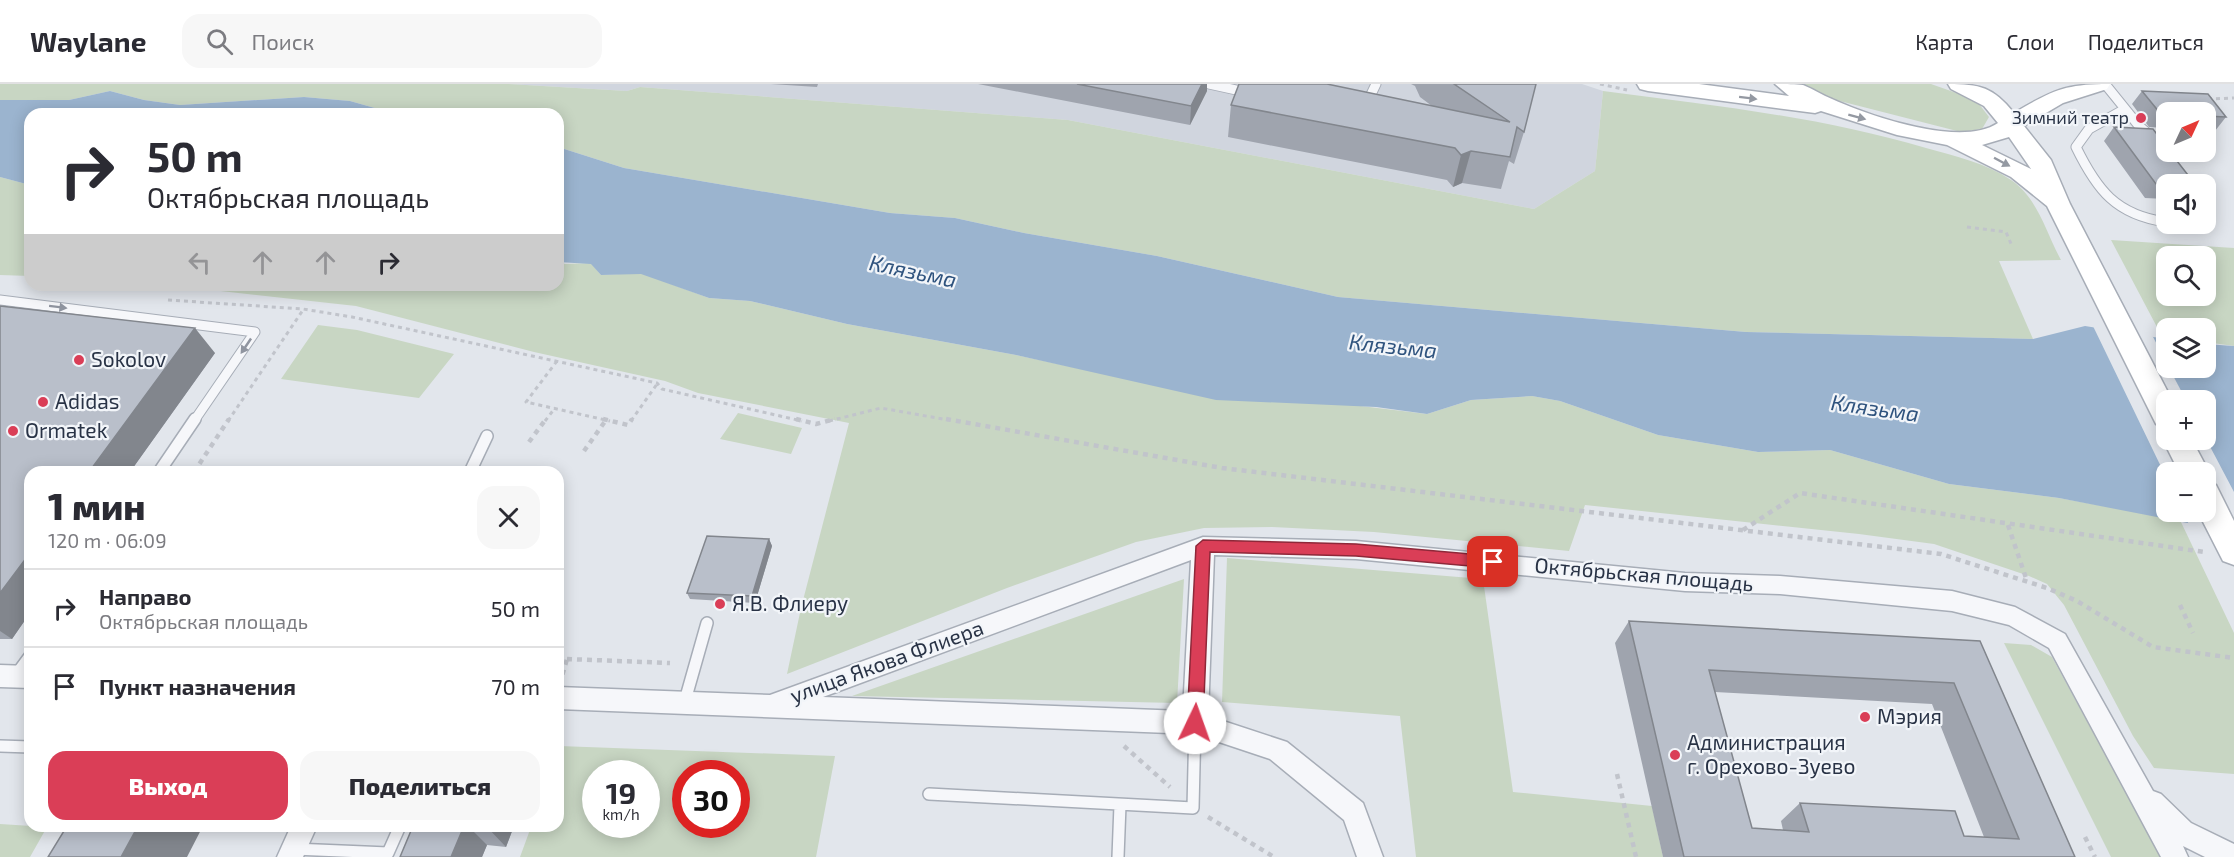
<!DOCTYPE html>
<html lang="ru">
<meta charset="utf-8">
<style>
body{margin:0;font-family:"Exo 2",sans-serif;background:#f7f7f7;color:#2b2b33;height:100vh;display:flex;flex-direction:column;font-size:22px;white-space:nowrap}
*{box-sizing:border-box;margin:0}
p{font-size:20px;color:#7c7c81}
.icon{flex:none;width:33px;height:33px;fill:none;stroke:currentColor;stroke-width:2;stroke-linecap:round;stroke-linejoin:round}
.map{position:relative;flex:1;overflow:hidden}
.details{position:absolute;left:24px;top:382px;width:540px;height:366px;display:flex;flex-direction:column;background:#fff;border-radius:18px;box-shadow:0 3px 15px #0003}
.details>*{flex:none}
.guide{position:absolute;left:24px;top:24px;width:540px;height:183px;border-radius:18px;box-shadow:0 3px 15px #0003;background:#fff;color:#2b2b33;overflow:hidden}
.needle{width:39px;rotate:46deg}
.buttons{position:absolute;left:2156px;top:18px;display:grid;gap:12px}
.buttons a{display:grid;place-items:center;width:60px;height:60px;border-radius:12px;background:#fff;box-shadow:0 3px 15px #0003;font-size:30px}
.speed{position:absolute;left:582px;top:676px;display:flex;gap:12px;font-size:30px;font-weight:700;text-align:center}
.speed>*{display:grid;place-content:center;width:78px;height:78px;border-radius:50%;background:#fff;box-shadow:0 3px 15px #0003;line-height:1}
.speed small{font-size:15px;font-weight:400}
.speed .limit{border:9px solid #d22;background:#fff;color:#111}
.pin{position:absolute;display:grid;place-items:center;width:51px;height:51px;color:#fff;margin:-26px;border-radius:12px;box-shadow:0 3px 9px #0006}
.me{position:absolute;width:66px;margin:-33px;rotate:3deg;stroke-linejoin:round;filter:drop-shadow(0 0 4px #0008)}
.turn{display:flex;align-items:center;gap:21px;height:126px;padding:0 24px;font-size:27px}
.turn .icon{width:78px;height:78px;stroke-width:2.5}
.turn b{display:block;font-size:42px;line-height:51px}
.lanes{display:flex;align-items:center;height:57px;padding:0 24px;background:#0003;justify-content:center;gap:30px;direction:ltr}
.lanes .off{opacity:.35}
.round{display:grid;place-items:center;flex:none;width:63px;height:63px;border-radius:18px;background:#f7f7f7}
.headline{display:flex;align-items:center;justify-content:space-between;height:102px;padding:0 24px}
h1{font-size:36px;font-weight:800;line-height:45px}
.action{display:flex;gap:12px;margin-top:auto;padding:12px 24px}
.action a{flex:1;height:69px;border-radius:18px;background:#da3e57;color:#fff;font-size:24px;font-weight:800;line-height:69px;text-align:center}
.action a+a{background:#f7f7f7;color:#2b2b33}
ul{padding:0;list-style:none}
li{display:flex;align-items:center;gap:18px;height:78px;padding:0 24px;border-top:2px solid #e1e1e2}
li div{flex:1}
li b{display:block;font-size:22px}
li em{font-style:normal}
header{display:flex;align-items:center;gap:36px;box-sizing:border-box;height:84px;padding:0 30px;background:#fff;border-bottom:2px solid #e1e1e2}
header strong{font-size:28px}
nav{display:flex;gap:33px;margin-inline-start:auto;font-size:21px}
.search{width:420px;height:54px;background:#f7f7f7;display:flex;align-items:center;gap:15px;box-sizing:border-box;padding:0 21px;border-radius:18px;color:#7c7c81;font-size:22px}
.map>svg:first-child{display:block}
.built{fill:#d0d5de}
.green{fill:#c8d6c3;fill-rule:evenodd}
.water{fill:#9bb4cf;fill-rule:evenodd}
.pier{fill:#e2e6ec}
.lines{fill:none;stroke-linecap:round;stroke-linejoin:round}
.lane-far1-casing{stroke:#a7adb7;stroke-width:11}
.lane-casing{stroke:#a7adb7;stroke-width:14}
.street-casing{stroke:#a7adb7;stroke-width:3}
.secondary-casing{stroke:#a7adb7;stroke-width:3}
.path-far1{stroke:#c1c4cb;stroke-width:3;stroke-dasharray:4 4;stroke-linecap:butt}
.path{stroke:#c1c4cb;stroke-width:4.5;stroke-dasharray:5 5;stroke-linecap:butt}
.lane-far1{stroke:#f6f7fa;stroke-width:9}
.lane{stroke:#f6f7fa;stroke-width:11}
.street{fill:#f6f7fa;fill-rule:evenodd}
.secondary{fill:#fff;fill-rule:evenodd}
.wall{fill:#9fa4ae;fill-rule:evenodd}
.shaded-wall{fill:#82868d}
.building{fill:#b9bfca;stroke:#82868d;stroke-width:1.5;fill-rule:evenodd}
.oneway{fill:#9499a2}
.oneway2{fill:#9095a0}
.route{fill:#da3e57;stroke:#8e2839;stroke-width:1.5}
.poi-dot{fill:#da3e57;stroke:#f2f5f9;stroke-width:2}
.labels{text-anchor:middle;stroke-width:4.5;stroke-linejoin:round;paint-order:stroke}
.far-poi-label{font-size:18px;fill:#293346;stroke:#f2f5f9;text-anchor:end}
.poi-label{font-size:21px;fill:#293346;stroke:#f2f5f9;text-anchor:start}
.street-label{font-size:21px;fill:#293346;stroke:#f2f5f9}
.water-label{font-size:22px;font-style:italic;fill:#2f537e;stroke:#f2f5f9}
</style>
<header>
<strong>Waylane</strong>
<div class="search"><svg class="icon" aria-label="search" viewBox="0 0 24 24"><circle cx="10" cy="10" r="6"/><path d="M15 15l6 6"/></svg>Поиск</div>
<nav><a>Карта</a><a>Слои</a><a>Поделиться</a></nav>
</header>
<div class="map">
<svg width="2234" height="773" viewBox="0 0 2234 773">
<rect width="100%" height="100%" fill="#e2e6ec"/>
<!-- built -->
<path class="built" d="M 509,0 L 1582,0 L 1603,7 L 1595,87 L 1534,125 L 1068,36 L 640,3 L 627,7 Z"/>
<!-- green -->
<path class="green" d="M 0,0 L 509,0 L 627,7 L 640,3 L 1068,36 L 1534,125 L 1595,87 L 1603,7 C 1712,21 1821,33 1926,64 C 1955,72 1986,79 2011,96 C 2038,114 2046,149 2061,176 L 1999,177 L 2033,255 L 1746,248 L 1338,213 L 1157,172 L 1024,149 L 955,134 L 890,129 L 624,84 L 558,63 L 558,30 L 396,30 L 350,17 L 304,13 L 180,21 L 144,16 L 110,7 L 69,16 L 0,16 Z
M 1797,0 L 1931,0 L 1965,12 L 1979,20 L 1989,33 L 1982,45 L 1961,48 L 1824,13 Z
M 0,93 L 30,101 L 30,192 L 0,191 Z
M 2111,156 L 2234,164 L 2234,262 L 2205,258 L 2205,244 L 2166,244 L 2166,247 L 2158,245 ZM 2166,172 L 2205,172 L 2205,212 L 2166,212 Z
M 558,178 L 565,180 L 591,179 L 601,191 L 641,189 L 709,214 L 750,217 L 847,240 L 1016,271 L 1114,292 L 1427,330 L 1471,316 L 1532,312 L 1560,317 L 1658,351 L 1758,368 L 1830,366 L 1949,400 L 2059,414 L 2180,436 L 2234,549 L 2234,690 L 2154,684 L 2133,652 L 2064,521 L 2047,500 L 2029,492 L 1934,460 L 1859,450 L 1585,421 L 1569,467 L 1374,448 L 1272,443 L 1204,444 L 1136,458 L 1007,504 L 787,590 L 801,524 L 849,339 L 698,309 L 665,297 L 534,268 L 356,222 L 167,201 L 558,201 Z
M 318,241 L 357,246 L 454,270 L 419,314 L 281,295 Z
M 738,329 L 802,344 L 791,370 L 720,355 Z
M 1227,474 L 1483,495 L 1513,708 L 1652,722 L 1663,773 L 1416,773 L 1400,632 L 1222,618 Z
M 1184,495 L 1177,619 L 852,612 Z
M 2004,559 L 2031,561 L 2052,573 L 2161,773 L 2111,773 Z
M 559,662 L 835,672 L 816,773 L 520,773 L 531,743 L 558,742 ZM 596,690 L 646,690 L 646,741 L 596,741 ZM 686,690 L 736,690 L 736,741 L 686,741 Z
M 0,740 L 47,743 L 30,773 L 0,773 Z"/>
<!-- water -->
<path class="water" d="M 110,7 L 144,16 L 180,21 L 304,13 L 350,17 L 396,30 L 30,30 L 30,101 L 0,93 L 0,16 L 69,16 Z
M 558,63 L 624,84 L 890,129 L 955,134 L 1024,149 L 1157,172 L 1338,213 L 1746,248 L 2033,255 L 2085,242 L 2166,255 L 2166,284 L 2205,284 L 2205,260 L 2234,262 L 2234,448 L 2059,414 L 1949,400 L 1830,366 L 1758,368 L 1658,351 L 1560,317 L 1532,312 L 1471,316 L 1427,330 L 1376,323 L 1216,316 L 1016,271 L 847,240 L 750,217 L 709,214 L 641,190 L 601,191 L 591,180 L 558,178 ZM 2166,316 L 2205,316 L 2205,356 L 2166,356 ZM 2166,388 L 2205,388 L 2205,428 L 2166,428 Z"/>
<!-- pier -->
<path class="pier" d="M 2092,240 L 2151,249 L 2166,278 L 2166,284 L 2169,284 L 2186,316 L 2166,316 L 2166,356 L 2205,356 L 2205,353 L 2234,408 L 2234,451 L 2189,441 L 2183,428 L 2205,428 L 2205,388 L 2166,388 L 2166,393 Z"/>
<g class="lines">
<defs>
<path id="lane-far1" d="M 1209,0 L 1250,9
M 2105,0 L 2139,42 L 2152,53
M 1366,21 L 1376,0
M 2125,25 L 2089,45 L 2076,63 C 2097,106 2116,131 2166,138
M 2205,123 L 2208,132 L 2205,137
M 0,216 L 255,248 L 194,337"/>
<path id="lane" d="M 159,388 L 195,335
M 470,388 L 487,352
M 16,591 L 30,572
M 684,620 L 707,539
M 0,662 L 30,663
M 929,710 L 1193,724 L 1195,639
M 294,765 L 388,769 L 400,742
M 1118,773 L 1120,721"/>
<path id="street" d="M 1203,453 L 1356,457 L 1685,489 L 1780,492 L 1952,507 L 2015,523 L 2065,550 L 2153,707 L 2161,710 L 2191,739 L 2234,760 L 2234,773 L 2205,773 L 2183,762 L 2188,773 L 2161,773 L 2049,564 L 2009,541 L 1952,527 L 1780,510 L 1685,507 L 1356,475 L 1214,471 L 1208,632 L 1287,658 L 1363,719 L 1383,773 L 1357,773 L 1344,736 L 1270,675 L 1195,650 L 558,625 L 558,603 L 770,611 ZM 1191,476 L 1183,627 L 823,613 Z
M 0,581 L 30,582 L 30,604 L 0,603 Z
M 291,742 L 317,742 L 303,773 L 277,773 Z"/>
<path id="secondary" d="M 1637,0 L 1699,0 L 1789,12 L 1775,0 C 1783,0 1795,0 1803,1 C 1813,5 1822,11 1832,15 C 1870,32 1961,64 1998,39 L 1984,22 L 1951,5 L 1948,0 C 1980,0 1993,3 2014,29 C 2053,6 2065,0 2110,0 L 2107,5 L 2063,19 L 2024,42 L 2051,76 L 2070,120 L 2172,316 L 2166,316 L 2166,343 L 2156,340 L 2047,122 L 2011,93 L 1947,61 L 1897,51 L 1821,27 L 1815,29 L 1648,7 L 1640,5 ZM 2009,53 L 2031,85 L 1982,61 Z
M 2166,351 L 2166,356 L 2192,356 L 2209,388 L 2205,396 L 2205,388 L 2179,388 L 2163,356 Z
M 2205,398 L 2216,401 L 2234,437 L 2234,481 L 2223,477 L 2198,428 L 2205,428 Z"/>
</defs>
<!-- lane-far1 casing -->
<use href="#lane-far1" class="lane-far1-casing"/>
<!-- lane casing -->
<use href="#lane" class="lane-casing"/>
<!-- street casing -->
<use href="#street" class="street-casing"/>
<!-- secondary casing -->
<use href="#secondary" class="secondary-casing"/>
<!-- path-far1 -->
<path class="path-far1" d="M 1600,0 L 1627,6
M 2208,15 L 2234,14
M 1967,143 L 2006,148 L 2012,162
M 168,216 L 303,225 L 352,233 L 657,299 L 662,305 L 802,337
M 557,277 L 526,318 L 610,337
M 228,337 L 303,226
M 545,337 L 555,324
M 631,337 L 657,300
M 829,337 L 881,324 L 954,337"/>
<!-- path -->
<path class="path" d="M 603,335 L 628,341 L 632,335
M 796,335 L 816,340 L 835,335
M 946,335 L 1222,384 L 1941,470 L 2047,504 L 2077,517 L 2153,563 L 2234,574
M 529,358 L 546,335
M 584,367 L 606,336
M 194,388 L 229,335
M 2008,441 L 2027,497
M 1743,446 L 1800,409 L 2204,468
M 2180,521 L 2193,549
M 558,575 L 567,575 L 562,592
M 567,575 L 670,579
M 1124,662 L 1170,703
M 1617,690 L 1636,773
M 1208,733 L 1274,773
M 2085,753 L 2095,773"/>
<!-- lane-far1 -->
<use href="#lane-far1" class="lane-far1"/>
<!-- lane -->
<use href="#lane" class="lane"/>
<!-- street -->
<use href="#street" class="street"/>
<!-- secondary -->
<use href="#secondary" class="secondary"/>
</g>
<!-- wall -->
<path class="wall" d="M 771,0 L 818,0 L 817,3 Z
M 978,0 L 1207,0 L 1207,7 L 1190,41 Z
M 1411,0 L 1536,0 L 1524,48 L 1514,80 L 1509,77 L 1501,105 L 1462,99 L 1453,103 L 1447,96 L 1228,53 L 1231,21 L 1432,22 L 1420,13 L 1415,2 Z
M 2142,7 L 2226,33 L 2215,47 L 2205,46 L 2205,28 L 2166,28 L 2166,44 L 2149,43 L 2132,20 Z
M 2114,43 L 2166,100 L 2166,115 L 2145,114 L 2104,57 Z
M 0,222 L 215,269 L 130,388 L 30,388 L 30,529 L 12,555 L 0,555 Z
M 769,455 L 772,462 L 755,519 L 690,515 L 687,509 Z
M 1629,537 L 1980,557 L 2075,773 L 1663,773 L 1615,559 ZM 1715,608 L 1932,620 L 1984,753 L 1964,752 L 1800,719 L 1781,737 L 1783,746 L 1752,744 Z
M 413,742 L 514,742 L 506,763 L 487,761 L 482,773 L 400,773 Z"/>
<!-- shaded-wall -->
<path class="shaded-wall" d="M 1202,0 L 1207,0 L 1207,7 L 1190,41 L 1191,22 Z
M 1471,67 L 1462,99 L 1453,103 L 1461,71 Z
M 195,244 L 215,269 L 130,388 L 89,388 Z
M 769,455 L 772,462 L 755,519 L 752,512 Z
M 30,469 L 30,529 L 12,555 L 0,547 L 0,509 Z
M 138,742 L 203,742 L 187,773 L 121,773 Z
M 464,742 L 468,742 L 487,761 L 482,773 L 451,773 Z
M 486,742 L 514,742 L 506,763 Z"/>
<!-- building -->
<path class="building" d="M 1077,0 L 1202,0 L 1191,22 Z
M 1239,0 L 1327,0 L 1510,38 L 1454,0 L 1536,0 L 1524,48 L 1517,43 L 1510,73 L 1471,67 L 1461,71 L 1455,64 L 1231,21 Z
M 2142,7 L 2208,10 L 2226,33 L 2205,32 L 2205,28 L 2166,28 L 2166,30 L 2160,29 Z
M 2114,43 L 2153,45 L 2166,62 L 2166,68 L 2170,68 L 2195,100 L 2156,100 Z
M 0,222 L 195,244 L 89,388 L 30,388 L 30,469 L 0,509 Z
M 707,452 L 769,455 L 752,512 L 687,509 Z
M 1629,537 L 1980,557 L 2075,773 L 1684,773 ZM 1709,586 L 1954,599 L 2019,755 L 1964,752 L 1955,727 L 1800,719 L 1809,748 L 1752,744 Z
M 67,742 L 138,742 L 121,773 L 48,773 Z
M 413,742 L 464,742 L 451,773 L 400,773 Z"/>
<!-- one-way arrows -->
<defs><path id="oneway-solid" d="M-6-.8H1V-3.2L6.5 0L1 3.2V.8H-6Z" transform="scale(1.5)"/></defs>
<g class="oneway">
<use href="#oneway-solid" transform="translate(1748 14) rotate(7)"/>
<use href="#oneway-solid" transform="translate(1857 33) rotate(15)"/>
<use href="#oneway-solid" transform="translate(2002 78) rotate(28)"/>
</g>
<g class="oneway2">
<use href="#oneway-solid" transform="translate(58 223) rotate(7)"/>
<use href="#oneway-solid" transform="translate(246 262) rotate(124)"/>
</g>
<!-- route -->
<path class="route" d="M 1203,456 L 1356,460 L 1493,472 L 1500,478 L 1493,484 L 1356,472 L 1210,468 L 1203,639 L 1200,644 L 1195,647 L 1189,644 L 1187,639 L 1196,462 Z"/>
<!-- markers -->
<g class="poi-dot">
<circle cx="2141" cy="34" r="6"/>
<circle cx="79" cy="276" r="6"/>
<circle cx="43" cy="318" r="6"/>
<circle cx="13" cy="347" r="6"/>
<circle cx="720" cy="520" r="6"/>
<circle cx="1865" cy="633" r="6"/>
<circle cx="1675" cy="671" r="6"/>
</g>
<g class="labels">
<!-- far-poi labels -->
<g class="far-poi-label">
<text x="2129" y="40">Зимний театр</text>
</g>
<!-- poi labels -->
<g class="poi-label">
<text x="91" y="283">Sokolov</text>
<text x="55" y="325">Adidas</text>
<text x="25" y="354">Ormatek</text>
<text x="732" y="527">Я.В. Флиеру</text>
<text x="1877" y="640">Мэрия</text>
<text x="1687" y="666">Администрация<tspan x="1687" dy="24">г. Орехово-Зуево</tspan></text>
</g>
<!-- street labels -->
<g class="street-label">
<text transform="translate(1644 491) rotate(5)" y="7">Октябрьская площадь</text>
<text transform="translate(887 578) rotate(-20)" y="7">улица Якова Флиера</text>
</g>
<!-- water labels -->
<g class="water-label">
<text transform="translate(913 187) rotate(12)" y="8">Клязьма</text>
<text transform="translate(1393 262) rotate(6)" y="8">Клязьма</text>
<text transform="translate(1875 324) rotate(8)" y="8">Клязьма</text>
</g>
</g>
</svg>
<div class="buttons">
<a><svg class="needle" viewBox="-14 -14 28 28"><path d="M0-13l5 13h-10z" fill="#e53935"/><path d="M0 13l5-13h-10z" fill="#7c7c81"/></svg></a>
<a><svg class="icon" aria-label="sound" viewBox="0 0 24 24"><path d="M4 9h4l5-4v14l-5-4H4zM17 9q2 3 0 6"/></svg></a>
<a><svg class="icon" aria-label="search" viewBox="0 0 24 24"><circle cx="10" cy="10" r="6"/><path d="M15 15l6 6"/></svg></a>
<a><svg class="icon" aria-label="layers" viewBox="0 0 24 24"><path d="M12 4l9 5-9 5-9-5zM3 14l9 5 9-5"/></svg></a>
<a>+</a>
<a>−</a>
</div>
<div class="speed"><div>19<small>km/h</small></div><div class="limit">30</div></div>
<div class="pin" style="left:1493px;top:478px;background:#d93025"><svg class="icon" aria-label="arrive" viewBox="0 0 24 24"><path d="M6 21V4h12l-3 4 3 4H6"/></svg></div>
<svg class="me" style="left:1195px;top:639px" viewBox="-20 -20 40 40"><circle r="19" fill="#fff"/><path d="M0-13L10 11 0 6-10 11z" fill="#da3e57"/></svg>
<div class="guide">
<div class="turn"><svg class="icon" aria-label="right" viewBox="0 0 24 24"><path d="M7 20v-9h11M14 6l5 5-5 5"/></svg><div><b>50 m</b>Октябрьская площадь</div></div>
<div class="lanes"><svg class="icon off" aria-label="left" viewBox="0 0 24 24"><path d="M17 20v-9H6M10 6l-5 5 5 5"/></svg><svg class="icon off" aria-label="ahead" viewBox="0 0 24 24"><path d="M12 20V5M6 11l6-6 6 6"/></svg><svg class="icon off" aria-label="ahead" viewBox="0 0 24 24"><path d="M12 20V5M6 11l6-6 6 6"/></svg><svg class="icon" aria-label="right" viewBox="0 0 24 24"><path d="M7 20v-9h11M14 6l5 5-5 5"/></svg></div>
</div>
<section class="details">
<div class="headline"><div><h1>1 мин</h1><p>120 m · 06:09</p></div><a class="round"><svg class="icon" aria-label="close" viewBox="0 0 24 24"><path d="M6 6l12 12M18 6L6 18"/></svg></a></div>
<ul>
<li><svg class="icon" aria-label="right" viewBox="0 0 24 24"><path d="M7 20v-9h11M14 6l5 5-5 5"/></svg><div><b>Направо</b><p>Октябрьская площадь</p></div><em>50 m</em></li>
<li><svg class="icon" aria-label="arrive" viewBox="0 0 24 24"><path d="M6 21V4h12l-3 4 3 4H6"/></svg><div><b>Пункт назначения</b></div><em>70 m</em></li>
</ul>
<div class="action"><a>Выход</a><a>Поделиться</a></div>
</section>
</div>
